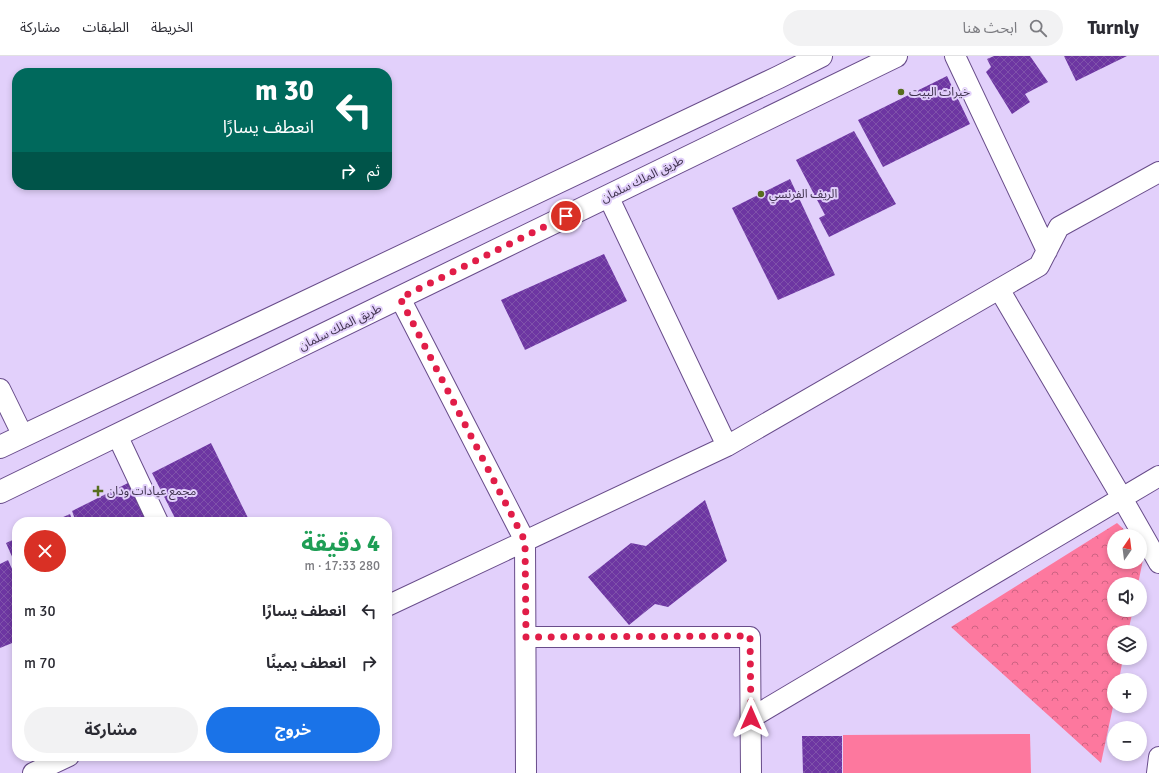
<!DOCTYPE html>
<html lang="ar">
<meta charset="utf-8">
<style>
body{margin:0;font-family:Signika,"Noto Sans Arabic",sans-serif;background:#f2f2f3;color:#2b2b33;direction:rtl;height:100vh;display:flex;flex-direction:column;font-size:15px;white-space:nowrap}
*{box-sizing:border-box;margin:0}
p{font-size:13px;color:#7c7c81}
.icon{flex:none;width:22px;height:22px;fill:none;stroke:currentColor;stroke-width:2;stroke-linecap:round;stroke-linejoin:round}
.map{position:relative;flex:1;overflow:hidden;direction:ltr}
.panel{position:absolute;left:12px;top:461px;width:380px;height:244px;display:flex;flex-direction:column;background:#fff;border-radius:16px;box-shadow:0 2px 6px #0003;direction:rtl}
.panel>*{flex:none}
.top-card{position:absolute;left:12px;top:12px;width:380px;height:122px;border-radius:16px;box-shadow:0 2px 6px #0003;direction:rtl;background:#00695c;color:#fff;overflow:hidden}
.needle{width:26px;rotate:14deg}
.buttons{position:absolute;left:1107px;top:473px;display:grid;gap:8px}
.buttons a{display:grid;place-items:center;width:40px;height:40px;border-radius:50%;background:#fff;box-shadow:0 2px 6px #0003;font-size:20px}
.pin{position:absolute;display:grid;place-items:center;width:34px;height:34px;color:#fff;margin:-17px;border:2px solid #fff;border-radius:50%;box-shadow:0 1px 4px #0007}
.me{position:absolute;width:44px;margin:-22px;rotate:0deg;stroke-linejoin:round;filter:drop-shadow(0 0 3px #0008)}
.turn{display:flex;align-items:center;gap:14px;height:84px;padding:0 12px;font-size:18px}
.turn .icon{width:52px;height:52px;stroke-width:2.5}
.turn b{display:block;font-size:28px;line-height:34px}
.then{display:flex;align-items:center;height:38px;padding:0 12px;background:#0003;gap:8px;font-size:15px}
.round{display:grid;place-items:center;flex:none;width:42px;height:42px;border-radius:21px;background:#f2f2f3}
.overview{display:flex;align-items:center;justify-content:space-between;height:68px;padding:0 12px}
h1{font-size:24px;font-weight:700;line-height:30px;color:#1e9e55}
.button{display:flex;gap:8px;margin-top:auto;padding:8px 12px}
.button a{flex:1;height:46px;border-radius:24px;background:#1a73e8;color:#fff;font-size:16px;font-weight:700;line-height:46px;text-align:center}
.button a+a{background:#f2f2f3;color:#2b2b33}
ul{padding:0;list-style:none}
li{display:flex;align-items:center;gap:12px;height:52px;padding:0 12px}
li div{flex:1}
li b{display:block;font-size:15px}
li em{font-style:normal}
header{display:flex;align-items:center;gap:24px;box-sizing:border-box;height:56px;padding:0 20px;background:#fff;border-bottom:1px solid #e1e1e2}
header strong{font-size:19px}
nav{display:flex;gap:22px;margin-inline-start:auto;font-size:14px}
.search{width:280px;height:36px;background:#f2f2f3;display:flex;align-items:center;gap:10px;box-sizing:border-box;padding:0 14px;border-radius:22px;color:#7c7c81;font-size:15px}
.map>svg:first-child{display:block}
.forest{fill:url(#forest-crowns)}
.garden{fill:#fd789e}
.building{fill:url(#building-cross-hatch)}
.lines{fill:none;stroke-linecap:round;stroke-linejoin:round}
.minor-casing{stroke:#684c8a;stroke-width:22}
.major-casing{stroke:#684c8a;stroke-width:24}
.minor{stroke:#fff;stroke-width:20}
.major{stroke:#fff;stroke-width:22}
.route{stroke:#e11d48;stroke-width:7;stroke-dasharray:0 12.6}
.poi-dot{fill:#576e1e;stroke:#e2d0fb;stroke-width:1.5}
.labels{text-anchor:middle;stroke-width:4;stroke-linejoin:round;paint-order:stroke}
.poi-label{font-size:12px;fill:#40334f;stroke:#e2d0fb;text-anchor:start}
.street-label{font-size:12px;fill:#40334f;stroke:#e2d0fb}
</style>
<header>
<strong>Turnly</strong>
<div class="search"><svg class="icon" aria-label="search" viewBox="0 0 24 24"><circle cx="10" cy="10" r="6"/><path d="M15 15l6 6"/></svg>ابحث هنا</div>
<nav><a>الخريطة</a><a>الطبقات</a><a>مشاركة</a></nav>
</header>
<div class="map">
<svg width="1159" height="717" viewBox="0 0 1159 717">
<defs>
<pattern id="forest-crowns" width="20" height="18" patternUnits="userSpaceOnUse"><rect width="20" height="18" fill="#fd789e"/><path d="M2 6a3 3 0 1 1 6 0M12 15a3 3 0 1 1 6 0" fill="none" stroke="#ce6383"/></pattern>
<pattern id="building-cross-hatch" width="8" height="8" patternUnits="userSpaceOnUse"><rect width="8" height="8" fill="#6d36a2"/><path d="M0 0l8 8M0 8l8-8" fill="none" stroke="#7f52aa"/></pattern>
</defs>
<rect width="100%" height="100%" fill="#e2d0fb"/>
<!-- forest -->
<path class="forest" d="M 1117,467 L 1131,480 L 1114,480 L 1114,506 L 1140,506 L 1140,489 L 1145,494 L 1138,528 L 1114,528 L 1114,554 L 1133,554 L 1128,576 L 1114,576 L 1114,602 L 1123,602 L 1119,624 L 1114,624 L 1114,646 L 1101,707 L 951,571 Z"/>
<!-- garden -->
<path class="garden" d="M 1030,678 L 1031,717 L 843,717 L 843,679 Z"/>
<!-- building -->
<path class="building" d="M 994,0 L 1030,0 L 1048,26 L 1025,38 L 1030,46 L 1012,58 L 986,16 L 991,11 L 987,3 Z
M 1064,0 L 1127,0 L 1076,25 Z
M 947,20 L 970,68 L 883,111 L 858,64 Z
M 854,75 L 896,148 L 829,181 L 819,162 L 825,159 L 796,104 Z
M 790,123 L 835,219 L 778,244 L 732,152 Z
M 604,198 L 627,245 L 525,294 L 501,244 Z
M 211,387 L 250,466 L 177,466 L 152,417 Z
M 134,424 L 153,466 L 76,466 L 72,455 Z
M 705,444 L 727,505 L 668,551 L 655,548 L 629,569 L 588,521 L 631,487 L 646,490 Z
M 70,458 L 73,466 L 52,466 Z
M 17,482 L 17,512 L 6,487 Z
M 8,504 L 17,524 L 17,585 L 0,592 L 0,508 Z
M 802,680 L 842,680 L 842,717 L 803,717 Z"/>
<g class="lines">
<defs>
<path id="minor" d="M 955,0 L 1047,195
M 608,140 L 727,390
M 999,233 L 1122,442 L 1159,507
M 400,242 L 525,485 L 526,717
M 0,333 L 23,380
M 117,379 L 158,466
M 387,550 L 727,390 L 1039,210 L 1059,171 L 1159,116
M 526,581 L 750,581 L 751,717
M 751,662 L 1159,420
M 33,717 L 69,700
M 1157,717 L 1159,701"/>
<path id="major" d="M 0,391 L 779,21 L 821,0
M 0,436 L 896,0"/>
</defs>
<!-- minor casing -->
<use href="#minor" class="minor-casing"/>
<!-- major casing -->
<use href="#major" class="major-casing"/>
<!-- minor -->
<use href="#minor" class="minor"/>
<!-- major -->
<use href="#major" class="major"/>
</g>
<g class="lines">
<!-- route -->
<path class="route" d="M 566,160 L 400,242 L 525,485 L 526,581 L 750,580 L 751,662"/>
</g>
<!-- markers -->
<g class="poi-dot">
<circle cx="901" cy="36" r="4"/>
<circle cx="761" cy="138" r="4"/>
<path d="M96 429h4v4h4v4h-4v4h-4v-4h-4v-4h4z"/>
</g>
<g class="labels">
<!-- poi labels -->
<g class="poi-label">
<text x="909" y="40">خيرات البيت</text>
<text x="769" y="142">الريف الفرنسي</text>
<text x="107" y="439">مجمع عيادات ودان</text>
</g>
<!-- street labels -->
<g class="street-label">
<text transform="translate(642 123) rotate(-26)" y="4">طريق الملك سلمان</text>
<text transform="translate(340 271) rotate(-26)" y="4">طريق الملك سلمان</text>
</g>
</g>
</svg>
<div class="buttons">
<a><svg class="needle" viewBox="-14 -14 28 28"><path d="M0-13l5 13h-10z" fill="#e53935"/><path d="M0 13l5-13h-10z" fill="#7c7c81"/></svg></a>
<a><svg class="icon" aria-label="sound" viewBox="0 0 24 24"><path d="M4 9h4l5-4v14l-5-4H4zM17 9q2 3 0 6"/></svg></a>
<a><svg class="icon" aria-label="layers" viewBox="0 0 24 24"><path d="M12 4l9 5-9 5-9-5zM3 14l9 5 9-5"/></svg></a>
<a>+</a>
<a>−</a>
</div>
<div class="pin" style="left:566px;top:160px;background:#d93025"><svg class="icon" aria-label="arrive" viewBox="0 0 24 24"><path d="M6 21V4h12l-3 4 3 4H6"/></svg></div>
<svg class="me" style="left:751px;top:662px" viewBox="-20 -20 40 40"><path d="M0-17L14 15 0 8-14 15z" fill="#e11d48" stroke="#fff" stroke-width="4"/></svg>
<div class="top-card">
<div class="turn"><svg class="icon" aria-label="left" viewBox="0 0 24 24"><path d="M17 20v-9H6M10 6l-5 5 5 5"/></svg><div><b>30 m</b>انعطف يسارًا</div></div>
<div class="then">ثم<svg class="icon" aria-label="right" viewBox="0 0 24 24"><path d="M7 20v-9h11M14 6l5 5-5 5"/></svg></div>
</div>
<section class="panel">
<div class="overview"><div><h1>4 دقيقة</h1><p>280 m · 17:33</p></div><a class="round" style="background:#d93025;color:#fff"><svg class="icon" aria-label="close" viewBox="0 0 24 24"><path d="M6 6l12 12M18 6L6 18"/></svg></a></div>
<ul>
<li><svg class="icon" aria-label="left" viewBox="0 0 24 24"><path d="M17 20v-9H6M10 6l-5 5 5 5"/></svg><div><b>انعطف يسارًا</b></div><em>30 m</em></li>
<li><svg class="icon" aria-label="right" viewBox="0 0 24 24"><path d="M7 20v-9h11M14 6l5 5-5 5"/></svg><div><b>انعطف يمينًا</b></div><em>70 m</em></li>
</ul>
<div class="button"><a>خروج</a><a>مشاركة</a></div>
</section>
</div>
